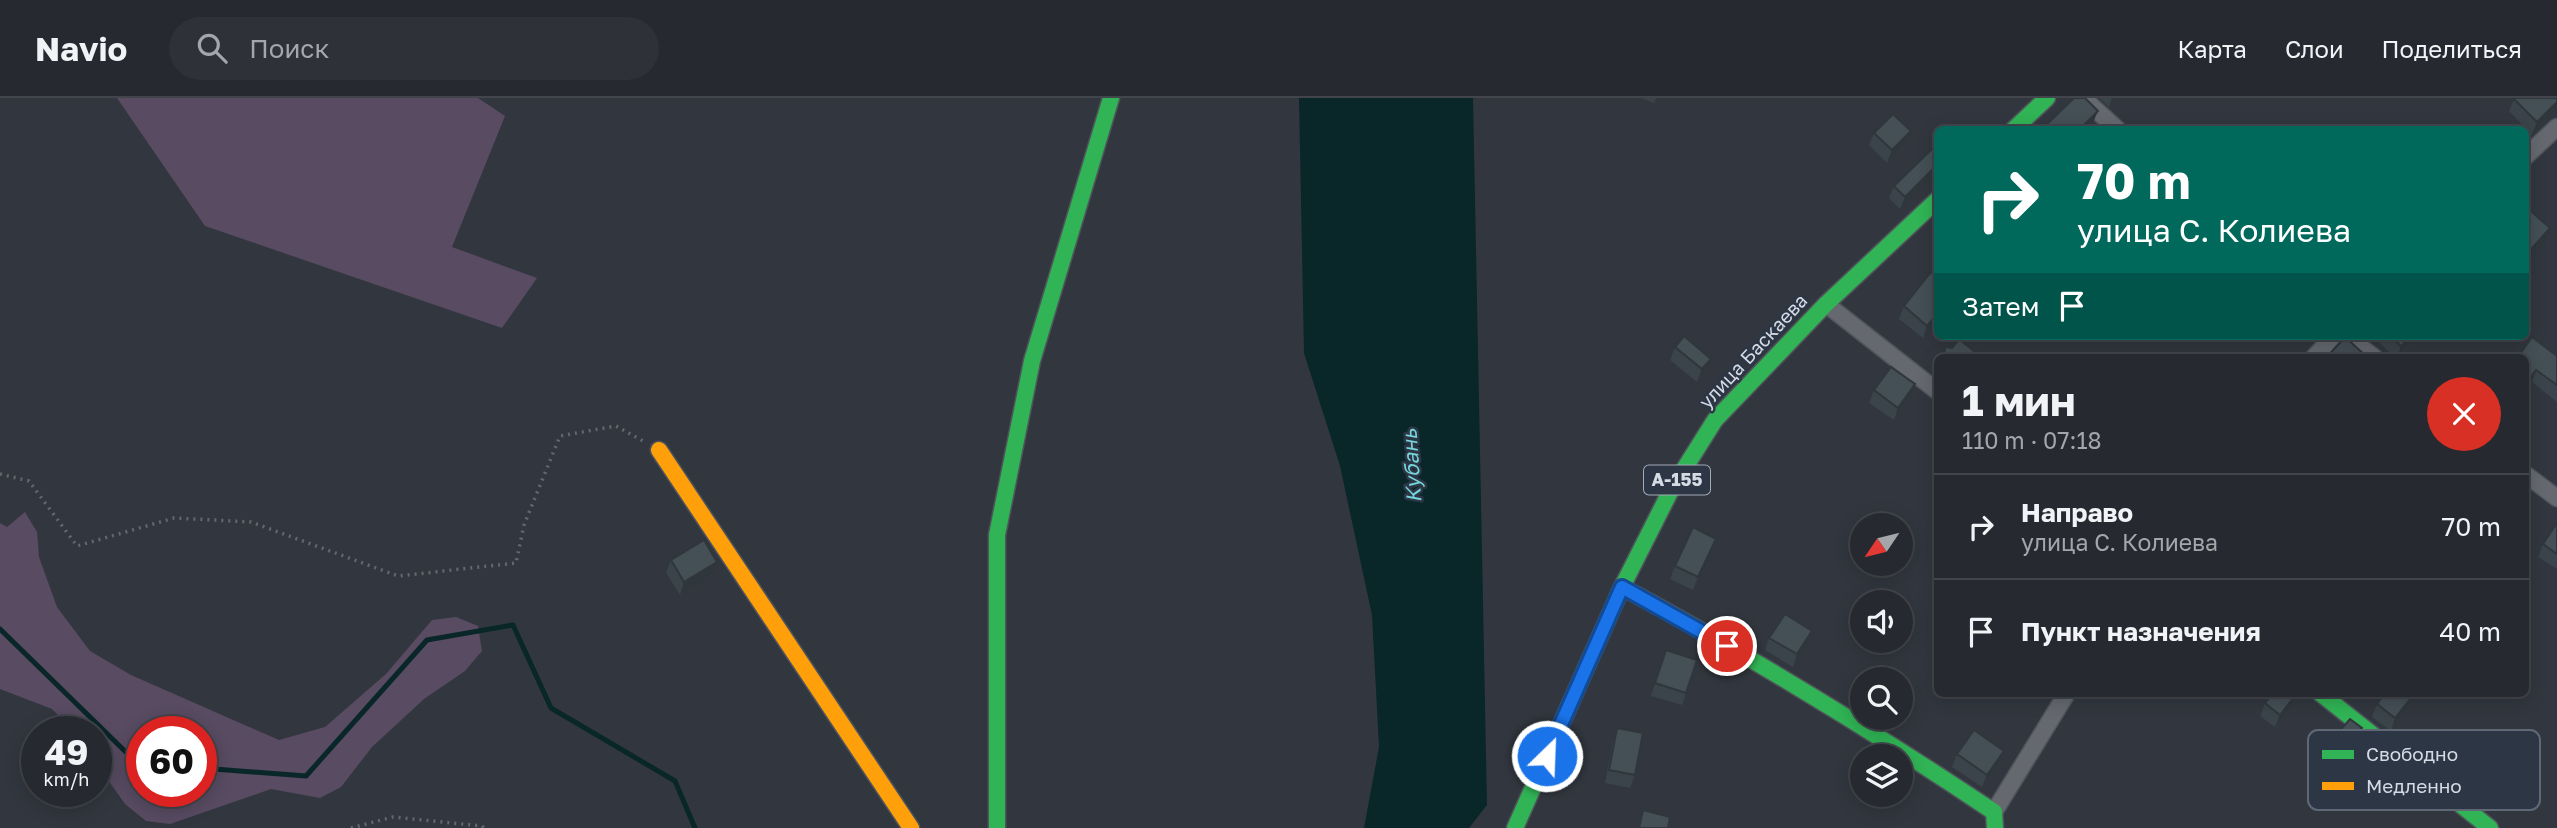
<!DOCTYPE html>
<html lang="ru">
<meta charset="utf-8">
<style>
body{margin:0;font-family:"Golos Text",sans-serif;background:#2e3137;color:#f1f3f6;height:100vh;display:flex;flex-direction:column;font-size:26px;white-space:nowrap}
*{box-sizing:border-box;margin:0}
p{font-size:23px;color:#a4a6aa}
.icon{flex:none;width:38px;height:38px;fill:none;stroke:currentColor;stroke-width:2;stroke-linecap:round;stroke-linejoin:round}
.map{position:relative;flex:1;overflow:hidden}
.side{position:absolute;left:1934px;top:256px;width:595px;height:343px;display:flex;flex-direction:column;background:#26292f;border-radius:10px;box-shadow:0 4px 18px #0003,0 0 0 2px #42454b}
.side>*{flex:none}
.banner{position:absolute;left:1934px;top:28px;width:595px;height:214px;border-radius:10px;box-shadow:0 4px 18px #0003,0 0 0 2px #42454b;background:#00695c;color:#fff;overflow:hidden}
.needle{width:46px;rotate:235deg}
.fabs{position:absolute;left:1850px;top:415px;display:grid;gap:14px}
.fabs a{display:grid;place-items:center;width:63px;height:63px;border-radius:50%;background:#26292f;box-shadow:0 4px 18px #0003,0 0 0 2px #42454b;font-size:35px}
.speed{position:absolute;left:21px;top:618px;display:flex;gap:14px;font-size:35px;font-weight:700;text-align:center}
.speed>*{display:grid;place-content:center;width:91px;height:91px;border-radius:50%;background:#26292f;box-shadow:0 4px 18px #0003,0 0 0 2px #42454b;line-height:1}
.speed small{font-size:18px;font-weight:400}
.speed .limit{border:10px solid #d22;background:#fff;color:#111}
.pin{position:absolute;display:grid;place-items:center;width:60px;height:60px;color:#fff;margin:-30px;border:4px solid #fff;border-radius:50%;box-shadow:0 2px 7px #0007}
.me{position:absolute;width:77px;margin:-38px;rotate:24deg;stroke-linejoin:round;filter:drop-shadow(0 0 5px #0008)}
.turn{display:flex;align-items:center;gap:24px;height:147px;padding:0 28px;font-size:32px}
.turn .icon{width:91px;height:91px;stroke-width:2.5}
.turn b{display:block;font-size:49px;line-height:60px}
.then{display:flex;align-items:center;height:66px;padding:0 28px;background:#0003;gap:14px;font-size:26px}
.round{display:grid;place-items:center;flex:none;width:74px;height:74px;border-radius:37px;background:#2e3137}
.head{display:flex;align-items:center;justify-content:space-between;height:119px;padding:0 28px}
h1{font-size:42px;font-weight:700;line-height:52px}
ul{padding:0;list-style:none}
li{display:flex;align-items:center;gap:21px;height:105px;padding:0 28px;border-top:2px solid #42454b}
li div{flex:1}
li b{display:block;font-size:26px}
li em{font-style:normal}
header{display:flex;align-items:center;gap:42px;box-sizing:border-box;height:98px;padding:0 35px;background:#26292f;border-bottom:2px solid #42454b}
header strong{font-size:33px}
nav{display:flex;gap:38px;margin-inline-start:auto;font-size:24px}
.search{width:490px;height:63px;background:#2e3137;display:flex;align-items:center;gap:18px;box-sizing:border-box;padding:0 24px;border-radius:38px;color:#a4a6aa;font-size:26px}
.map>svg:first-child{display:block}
.green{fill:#584b62;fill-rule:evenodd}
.water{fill:#092628}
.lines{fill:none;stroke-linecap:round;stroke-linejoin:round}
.stream{stroke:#092628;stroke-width:5}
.street-casing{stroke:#4f545b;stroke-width:19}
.fast-casing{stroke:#4f545b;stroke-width:19}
.slow-casing{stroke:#4f545b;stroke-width:19}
.path{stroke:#64686e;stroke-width:3.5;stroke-dasharray:2 5;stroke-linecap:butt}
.street{stroke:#65696f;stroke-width:16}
.fast{stroke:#30b455;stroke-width:16}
.slow{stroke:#ff9f0a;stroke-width:16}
.wall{fill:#3a444a}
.shaded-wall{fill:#30373c}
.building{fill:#444f56;stroke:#30373c;stroke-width:2}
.route-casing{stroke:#114b97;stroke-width:18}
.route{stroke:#1a73e8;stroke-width:12}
.labels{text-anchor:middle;stroke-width:5;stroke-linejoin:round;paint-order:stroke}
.shield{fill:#2c3645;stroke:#a2aab5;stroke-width:2}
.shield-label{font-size:18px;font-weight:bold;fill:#d5dbe5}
.street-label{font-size:19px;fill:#d5dbe5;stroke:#2c3645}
.water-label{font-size:21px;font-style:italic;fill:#76d4db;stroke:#2c3645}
.key{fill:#2c3645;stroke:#5f6875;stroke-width:2}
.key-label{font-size:19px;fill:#d5dbe5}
</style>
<header>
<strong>Navio</strong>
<div class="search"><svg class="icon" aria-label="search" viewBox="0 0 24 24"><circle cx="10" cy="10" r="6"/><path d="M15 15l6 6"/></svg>Поиск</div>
<nav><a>Карта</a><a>Слои</a><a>Поделиться</a></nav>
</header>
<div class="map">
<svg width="2557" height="730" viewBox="0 0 2557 730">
<rect width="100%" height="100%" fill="#32373f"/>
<!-- green -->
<path class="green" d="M 117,0 L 478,0 L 505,18 L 452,149 L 537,180 L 502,230 L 205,128 Z
M 25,414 L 37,434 L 39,459 L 57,509 L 90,553 L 131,577 L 279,642 L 325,629 L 386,576 L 432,522 L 456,519 L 478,528 L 482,553 L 465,573 L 424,601 L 372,649 L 341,689 L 320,700 L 271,691 L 170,726 L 146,723 L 125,706 L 96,665 L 96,634 L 74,633 L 52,611 L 0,591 L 0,425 L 7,429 ZM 142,634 L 201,634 L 201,693 L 142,693 Z"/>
<!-- water -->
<path class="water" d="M 1299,0 L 1473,0 L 1487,707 L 1469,730 L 1364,730 L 1379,649 L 1372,517 L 1340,368 L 1304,255 Z"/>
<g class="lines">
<!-- stream -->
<path class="stream" d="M 0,531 L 136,664 L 142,665
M 201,670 L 306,678 L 427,542 L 513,527 L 551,610 L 675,683 L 695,730"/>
<defs>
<path id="street" d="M 2083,0 L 2118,32
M 2525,59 L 2557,29
M 1826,206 L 1937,293
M 2346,238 L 2374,259
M 2314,259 L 2334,238
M 2525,376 L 2557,400
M 1994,714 L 2067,595"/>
<path id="fast" d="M 2013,32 L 2047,0
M 1622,489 C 1750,558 1873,633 1994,714 L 1995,730
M 2320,595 L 2490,730
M 997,730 L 997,437 L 1032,263 L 1111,0
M 1515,730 L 1622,489 L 1671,392 L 1715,322 L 1826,206 L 1937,102"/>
<path id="slow" d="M 659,352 L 911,730"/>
</defs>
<!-- street casing -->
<use href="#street" class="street-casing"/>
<!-- fast casing -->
<use href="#fast" class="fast-casing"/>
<!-- slow casing -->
<use href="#slow" class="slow-casing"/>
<!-- path -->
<path class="path" d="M 0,376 L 29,383 L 77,448 L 174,420 L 251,424 L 398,478 L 516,465 L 524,427 L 560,338 L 616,328 L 643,343
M 351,730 L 393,719 L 482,728 L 484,730"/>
<!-- street -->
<use href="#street" class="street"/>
<!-- fast -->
<use href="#fast" class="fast"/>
<!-- slow -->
<use href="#slow" class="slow"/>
</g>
<!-- wall -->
<path class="wall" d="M 1642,0 L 1656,0 L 1654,5 Z
M 2099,0 L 2120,0 L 2109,9 Z
M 2514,1 L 2555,14 L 2532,37 L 2509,13 Z
M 1911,33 L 1906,46 L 1887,65 L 1869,47 L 1874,35 Z
M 1937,56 L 1900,111 L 1889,100 L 1894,88 Z
M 1904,208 L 1937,223 L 1923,240 L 1899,221 Z
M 2373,238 L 2419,238 L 2398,259 L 2394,259 Z
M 1675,249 L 1706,273 L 1697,284 L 1670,262 Z
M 2557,258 L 2557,304 L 2532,284 L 2525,259 Z
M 1937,266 L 1937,281 L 1933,277 Z
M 1874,292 L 1910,299 L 1894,322 L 1869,305 Z
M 2557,425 L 2557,471 L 2538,459 L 2543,446 Z
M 1716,441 L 1711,453 L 1693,492 L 1670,481 L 1675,468 Z
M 671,462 L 712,477 L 680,497 L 666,475 Z
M 1769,540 L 1807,546 L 1793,569 L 1765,552 Z
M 1666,552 L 1686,595 L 1682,607 L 1651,598 Z
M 2300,598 L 2275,629 L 2260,618 L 2265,605 Z
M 2411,600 L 2406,613 L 2391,633 L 2372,619 L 2377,606 Z
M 1617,630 L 1635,677 L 1630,690 L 1605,685 L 1613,643 Z
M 2362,630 L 2358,643 L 2345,657 L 2346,675 L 2333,691 L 2312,673 L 2316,660 Z
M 2004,653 L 1999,665 L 1982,689 L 1952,669 L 1957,656 Z
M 2510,659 L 2506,672 L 2479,702 L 2452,679 L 2457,667 Z"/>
<!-- shaded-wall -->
<path class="shaded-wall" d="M 2112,0 L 2120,0 L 2109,9 Z
M 2557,4 L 2557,9 L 2555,14 L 2532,37 L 2537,24 Z
M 2098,13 L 2093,25 L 2087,32 L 2079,32 Z
M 1911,33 L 1906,46 L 1887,65 L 1892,52 Z
M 1937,67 L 1937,75 L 1900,111 L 1905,99 Z
M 2550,130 L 2546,143 L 2525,166 L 2525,158 Z
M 1937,216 L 1937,223 L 1923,240 L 1927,228 Z
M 2411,238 L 2419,238 L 2397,259 L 2401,248 Z
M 1711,261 L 1706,273 L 1697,284 L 1702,271 Z
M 2536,272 L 2532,284 L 2525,293 L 2525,286 Z
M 1915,286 L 1910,299 L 1894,322 L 1898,310 Z
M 1716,441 L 1711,453 L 1693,492 L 1698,479 Z
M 717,464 L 712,477 L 680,497 L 684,484 Z
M 1812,533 L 1807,546 L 1793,569 L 1797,556 Z
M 2297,595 L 2301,595 L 2300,598 L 2275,629 L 2280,617 Z
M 2411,600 L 2406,613 L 2391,633 L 2395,620 Z
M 2362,630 L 2358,643 L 2336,667 L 2341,654 Z
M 2004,653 L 1999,665 L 1982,689 L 1987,677 Z
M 2510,659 L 2506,672 L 2479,702 L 2484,690 Z
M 2351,662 L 2346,675 L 2333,691 L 2337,678 Z"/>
<!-- building -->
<path class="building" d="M 2074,0 L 2085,0 L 2098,13 L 2079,32 L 2041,32 Z
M 2515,0 L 2557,0 L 2557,4 L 2537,24 L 2514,1 Z
M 1893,16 L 1911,33 L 1892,52 L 1874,35 Z
M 1932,51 L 1937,56 L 1937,67 L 1905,99 L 1894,88 Z
M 2525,108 L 2550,130 L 2525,158 Z
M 1931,174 L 1937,179 L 1937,216 L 1927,228 L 1904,208 Z
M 1684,238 L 1711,261 L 1702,271 L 1675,249 Z
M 2390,238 L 2411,238 L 2401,248 Z
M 2345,239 L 2366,258 L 2365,259 L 2327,259 Z
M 2532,239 L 2557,258 L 2557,287 L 2536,272 L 2525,286 L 2525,259 L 2518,259 Z
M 1959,241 L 1981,259 L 1942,259 L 1944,257 L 1945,249 L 1952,250 Z
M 1891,269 L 1915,286 L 1898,310 L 1874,292 Z
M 2557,425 L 2557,456 L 2543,446 Z
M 1693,429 L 1716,441 L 1698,479 L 1675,468 Z
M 704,442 L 717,464 L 684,484 L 671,462 Z
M 1785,516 L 1812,533 L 1797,556 L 1769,540 Z
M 1666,552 L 1697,562 L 1686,595 L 1655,585 Z
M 2273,595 L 2297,595 L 2280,617 L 2265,605 Z
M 2385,595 L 2404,595 L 2411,600 L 2395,620 L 2377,606 Z
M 2350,621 L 2362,630 L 2341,654 L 2351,662 L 2337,678 L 2316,660 Z
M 1617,630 L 1643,635 L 1635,677 L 1609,672 Z
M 1974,632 L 2004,653 L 1987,677 L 1957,656 Z
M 1643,712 L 1670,719 L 1668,730 L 1639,730 Z"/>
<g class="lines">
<defs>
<path id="route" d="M 1547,658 L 1622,489 L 1727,548"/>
</defs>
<!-- route casing -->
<use href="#route" class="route-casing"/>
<!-- route -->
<use href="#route" class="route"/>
</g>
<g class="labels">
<!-- shield labels -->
<rect class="shield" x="1644" y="367.5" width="66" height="29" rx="5"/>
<g class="shield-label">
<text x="1677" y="388">А-155</text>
</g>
<!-- street labels -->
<g class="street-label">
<text transform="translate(1753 253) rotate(-47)" y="7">улица Баскаева</text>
</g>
<!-- water labels -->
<g class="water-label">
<text transform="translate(1412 368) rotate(-94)" y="7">Кубань</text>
</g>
</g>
<!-- legend -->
<rect x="2308" y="632" width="232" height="80" rx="10" class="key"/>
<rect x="2322" y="652" width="32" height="9" fill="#30b455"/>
<rect x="2322" y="684" width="32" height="8" fill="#ff9f0a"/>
<g class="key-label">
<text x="2366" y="663">Свободно</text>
<text x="2366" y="695">Медленно</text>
</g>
</svg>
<div class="fabs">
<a><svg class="needle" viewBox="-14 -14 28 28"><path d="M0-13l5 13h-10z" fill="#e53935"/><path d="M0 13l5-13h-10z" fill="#a4a6aa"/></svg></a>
<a><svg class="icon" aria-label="sound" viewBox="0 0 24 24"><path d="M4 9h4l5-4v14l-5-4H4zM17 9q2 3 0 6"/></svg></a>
<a><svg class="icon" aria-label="search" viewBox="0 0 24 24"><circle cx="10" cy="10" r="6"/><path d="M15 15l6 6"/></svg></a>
<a><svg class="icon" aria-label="layers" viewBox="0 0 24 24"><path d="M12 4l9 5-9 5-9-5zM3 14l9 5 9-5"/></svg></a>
</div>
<div class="speed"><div>49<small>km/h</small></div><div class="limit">60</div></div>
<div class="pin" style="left:1727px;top:548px;background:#d93025"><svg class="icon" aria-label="arrive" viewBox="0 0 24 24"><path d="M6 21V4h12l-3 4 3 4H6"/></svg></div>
<svg class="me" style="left:1547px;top:658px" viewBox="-20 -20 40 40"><circle r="17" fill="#1a73e8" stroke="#fff" stroke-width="3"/><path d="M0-11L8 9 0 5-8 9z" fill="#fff"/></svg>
<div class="banner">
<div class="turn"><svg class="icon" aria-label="right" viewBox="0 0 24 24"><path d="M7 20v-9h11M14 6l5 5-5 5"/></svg><div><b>70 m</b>улица С. Колиева</div></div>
<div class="then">Затем<svg class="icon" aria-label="arrive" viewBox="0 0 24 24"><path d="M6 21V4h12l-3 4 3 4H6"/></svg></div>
</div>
<section class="side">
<div class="head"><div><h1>1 мин</h1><p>110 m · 07:18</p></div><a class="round" style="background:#d93025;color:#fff"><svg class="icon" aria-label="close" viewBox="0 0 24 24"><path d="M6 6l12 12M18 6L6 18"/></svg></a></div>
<ul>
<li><svg class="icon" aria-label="right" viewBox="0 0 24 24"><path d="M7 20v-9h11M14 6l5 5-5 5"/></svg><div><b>Направо</b><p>улица С. Колиева</p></div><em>70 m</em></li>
<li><svg class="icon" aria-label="arrive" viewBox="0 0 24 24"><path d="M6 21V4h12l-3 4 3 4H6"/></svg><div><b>Пункт назначения</b></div><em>40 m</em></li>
</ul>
</section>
</div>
